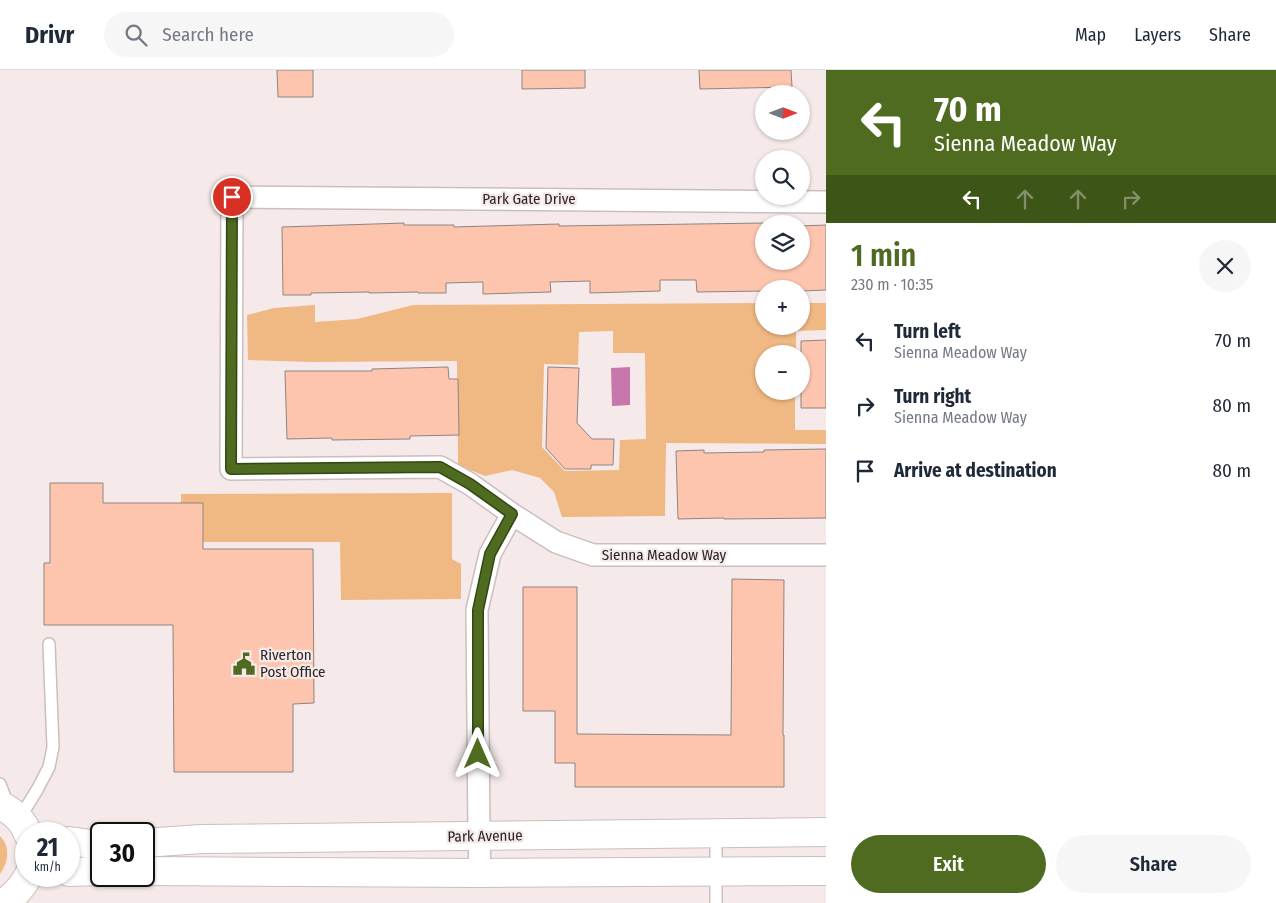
<!DOCTYPE html>
<meta charset="utf-8">
<style>
body{margin:0;font-family:"Fira Sans Condensed",sans-serif;background:#f6f6f7;color:#1f2937;height:100vh;display:flex;flex-direction:column;font-size:19px;white-space:nowrap}
*{box-sizing:border-box;margin:0}
p{font-size:16px;color:#747a83}
.icon{flex:none;width:28px;height:28px;fill:none;stroke:currentColor;stroke-width:2;stroke-linecap:round;stroke-linejoin:round}
.map{position:relative;flex:1;overflow:hidden}
.details{display:flex;flex-direction:column;background:#fff;width:450px}
.details>*{flex:none}
.top-card{background:#4e6b1f;color:#fff;overflow:hidden}
.needle{width:32px;rotate:90deg}
.fabs{position:absolute;left:755px;top:15px;display:grid;gap:10px}
.fabs a{display:grid;place-items:center;width:55px;height:55px;border-radius:50%;background:#fff;box-shadow:0 1px 4px #0004;font-size:25px}
.speed{position:absolute;left:15px;top:752px;display:flex;gap:10px;font-size:25px;font-weight:700;text-align:center}
.speed>*{display:grid;place-content:center;width:65px;height:65px;border-radius:50%;background:#fff;box-shadow:0 1px 4px #0004;line-height:1}
.speed small{font-size:12px;font-weight:400}
.speed .limit{border:2px solid #111;border-radius:8px;background:#fff;color:#111}
.pin{position:absolute;display:grid;place-items:center;width:42px;height:42px;color:#fff;margin:-21px;border:2px solid #fff;border-radius:50%;box-shadow:0 1px 5px #0007}
.me{position:absolute;width:55px;margin:-28px;rotate:0deg;stroke-linejoin:round;filter:drop-shadow(0 0 4px #0008)}
.turn{display:flex;align-items:center;gap:18px;height:105px;padding:0 25px;font-size:22px}
.turn .icon{width:65px;height:65px;stroke-width:2.5}
.turn b{display:block;font-size:35px;line-height:42px}
.lanes{display:flex;align-items:center;height:48px;padding:0 25px;background:#0003;justify-content:center;gap:25px;direction:ltr}
.lanes .off{opacity:.35}
.round{display:grid;place-items:center;flex:none;width:52px;height:52px;border-radius:26px;background:#f6f6f7}
.head{display:flex;align-items:center;justify-content:space-between;height:85px;padding:0 25px}
h1{font-size:30px;font-weight:600;line-height:38px;color:#4e6b1f}
.button{display:flex;gap:10px;margin-top:auto;padding:10px 25px}
.button a{flex:1;height:58px;border-radius:30px;background:#4e6b1f;color:#fff;font-size:20px;font-weight:600;line-height:58px;text-align:center}
.button a+a{background:#f6f6f7;color:#1f2937}
ul{padding:0;list-style:none}
li{display:flex;align-items:center;gap:15px;height:65px;padding:0 25px}
li div{flex:1}
li b{display:block;font-size:19px}
li em{font-style:normal}
header{display:flex;align-items:center;gap:30px;box-sizing:border-box;height:70px;padding:0 25px;background:#fff;border-bottom:1px solid #e0e1e3}
header strong{font-size:24px}
nav{display:flex;gap:28px;margin-inline-start:auto;font-size:18px}
.search{width:350px;height:45px;background:#f6f6f7;display:flex;align-items:center;gap:12px;box-sizing:border-box;padding:0 18px;border-radius:28px;color:#747a83;font-size:19px}
main{display:flex;flex:1;min-height:0}
.map>svg:first-child{display:block}
.green{fill:#f0b882;fill-rule:evenodd}
.water{fill:#c877ad}
.building{fill:#fec5ae;stroke:#8e8481}
.lines{fill:none;stroke-linecap:round;stroke-linejoin:round}
.lane-casing{stroke:#cabfbe;stroke-width:14}
.street-casing{stroke:#cabfbe;stroke-width:24}
.secondary-casing{stroke:#cabfbe;stroke-width:30}
.lane{stroke:#fff;stroke-width:11}
.street{stroke:#fff;stroke-width:21}
.secondary{stroke:#fff;stroke-width:28}
.route-casing{stroke:#334614;stroke-width:12}
.route{stroke:#4e6b1f;stroke-width:9}
.labels{text-anchor:middle;stroke-width:4.5;stroke-linejoin:round;paint-order:stroke}
.street-label{font-size:15px;fill:#2a2626;stroke:#f5eae9}
.poi-label{font-size:15px;fill:#2a2626;stroke:#f5eae9;text-anchor:start}
</style>
<header>
<strong>Drivr</strong>
<div class="search"><svg class="icon" aria-label="search" viewBox="0 0 24 24"><circle cx="10" cy="10" r="6"/><path d="M15 15l6 6"/></svg>Search here</div>
<nav><a>Map</a><a>Layers</a><a>Share</a></nav>
</header>
<main>
<div class="map">
<svg width="826" height="833" viewBox="0 0 826 833">
<rect width="100%" height="100%" fill="#f5eae9"/>
<!-- green -->
<path class="green" d="M 764,233 L 764,256 L 801,256 L 801,233 L 826,233 L 826,260 L 796,261 L 796,284 L 764,284 L 764,321 L 795,321 L 795,360 L 826,360 L 826,374 L 666,373 L 665,446 L 562,447 L 554,422 L 540,408 L 512,400 L 485,406 L 458,395 L 457,291 L 313,292 L 248,290 L 247,245 L 274,238 L 315,235 L 315,252 L 357,249 L 413,235 ZM 613,261 L 613,283 L 645,283 L 646,369 L 620,370 L 619,400 L 565,401 L 542,377 L 544,294 L 578,295 L 579,262 Z
M 452,423 L 452,489 L 461,494 L 461,529 L 341,530 L 340,472 L 181,472 L 181,424 Z
M 0,766 C 11,777 8,793 0,804 Z"/>
<!-- water -->
<path class="water" d="M 630,297 L 630,335 L 612,336 L 611,298 Z"/>
<!-- building -->
<path class="building" d="M 277,0 L 313,0 L 313,27 L 278,27 Z
M 522,0 L 585,0 L 585,18 L 522,19 Z
M 699,0 L 791,0 L 792,17 L 700,19 Z
M 404,153 L 404,155 L 454,155 L 454,157 L 559,154 L 559,156 L 764,153 L 764,191 L 801,191 L 801,156 L 826,155 L 826,220 L 801,221 L 801,219 L 764,219 L 764,221 L 697,222 L 696,210 L 660,210 L 660,221 L 590,223 L 590,211 L 550,212 L 551,222 L 483,224 L 483,212 L 446,213 L 446,223 L 418,223 L 418,222 L 369,223 L 369,222 L 311,223 L 311,225 L 283,225 L 282,157 Z
M 826,270 L 826,338 L 801,338 L 801,271 Z
M 448,297 L 449,309 L 458,309 L 459,365 L 410,366 L 410,369 L 332,370 L 332,368 L 287,369 L 285,301 L 372,301 L 372,299 Z
M 548,297 L 579,298 L 577,353 L 592,369 L 614,369 L 613,395 L 591,395 L 591,399 L 565,399 L 546,378 Z
M 826,379 L 826,448 L 724,449 L 724,448 L 678,449 L 676,381 L 704,380 L 704,383 L 764,382 L 764,380 Z
M 50,413 L 103,413 L 103,433 L 203,433 L 203,479 L 313,479 L 314,633 L 293,634 L 293,702 L 174,702 L 173,555 L 44,555 L 44,493 L 50,493 Z
M 732,509 L 784,510 L 783,665 L 784,665 L 784,717 L 575,717 L 575,693 L 555,693 L 555,641 L 523,641 L 523,517 L 577,517 L 577,664 L 731,665 Z"/>
<g class="lines">
<defs>
<path id="lane" d="M 0,714 L 8,736
M 19,749 L 37,720 L 49,697 L 53,677 L 49,574
M 716,764 L 716,833"/>
<path id="street" d="M 826,132 L 232,127 L 231,399 L 440,397 L 470,414 L 512,444 L 556,472 L 593,485 L 826,485
M 480,803 L 479,766 L 477,540 L 490,484 L 512,444"/>
<path id="secondary" d="M 0,735 C 12,741 23,750 28,764
M 69,771 L 91,774 L 101,774
M 144,773 L 201,769 L 826,762
M 144,801 L 480,803 L 826,801
M 69,802 L 101,801
M 4,833 C 15,825 22,818 28,806"/>
</defs>
<!-- lane casing -->
<use href="#lane" class="lane-casing"/>
<!-- street casing -->
<use href="#street" class="street-casing"/>
<!-- secondary casing -->
<use href="#secondary" class="secondary-casing"/>
<!-- lane -->
<use href="#lane" class="lane"/>
<!-- street -->
<use href="#street" class="street"/>
<!-- secondary -->
<use href="#secondary" class="secondary"/>
</g>
<g class="lines">
<defs>
<path id="route" d="M 232,127 L 231,399 L 440,397 L 470,414 L 512,444 L 490,484 L 478,540 L 478,684"/>
</defs>
<!-- route casing -->
<use href="#route" class="route-casing"/>
<!-- route -->
<use href="#route" class="route"/>
</g>
<!-- icons -->
<defs>
<symbol id="civic-bare" viewBox="-9 -9 18 18"><path d="M-.6-6.5H3V-4.5H.6V-3L4-1V1h2V6H-6V1h2V-1L-.6-3ZM-1.2 2.5V6h2.4V2.5Z" fill="#4e6b1f" stroke="#f5eae9" stroke-width="2.5" paint-order="stroke"/></symbol>
</defs>
<g fill-rule="evenodd">
<use href="#civic-bare" x="228" y="578" width="32" height="32"/>
</g>
<g class="labels">
<!-- street labels -->
<g class="street-label">
<text x="529" y="134">Park Gate Drive</text>
<text x="664" y="490">Sienna Meadow Way</text>
<text transform="translate(485 766) rotate(-1)" y="5">Park Avenue</text>
</g>
<!-- poi labels -->
<g class="poi-label">
<text x="260" y="590">Riverton<tspan x="260" dy="17">Post Office</tspan></text>
</g>
</g>
</svg>
<div class="fabs">
<a><svg class="needle" viewBox="-14 -14 28 28"><path d="M0-13l5 13h-10z" fill="#e53935"/><path d="M0 13l5-13h-10z" fill="#747a83"/></svg></a>
<a><svg class="icon" aria-label="search" viewBox="0 0 24 24"><circle cx="10" cy="10" r="6"/><path d="M15 15l6 6"/></svg></a>
<a><svg class="icon" aria-label="layers" viewBox="0 0 24 24"><path d="M12 4l9 5-9 5-9-5zM3 14l9 5 9-5"/></svg></a>
<a>+</a>
<a>−</a>
</div>
<div class="speed"><div>21<small>km/h</small></div><div class="limit">30</div></div>
<div class="pin" style="left:232px;top:127px;background:#d93025"><svg class="icon" aria-label="arrive" viewBox="0 0 24 24"><path d="M6 21V4h12l-3 4 3 4H6"/></svg></div>
<svg class="me" style="left:478px;top:684px" viewBox="-20 -20 40 40"><path d="M0-17L14 15 0 8-14 15z" fill="#4e6b1f" stroke="#fff" stroke-width="4"/></svg>
</div>
<section class="details">
<div class="top-card">
<div class="turn"><svg class="icon" aria-label="left" viewBox="0 0 24 24"><path d="M17 20v-9H6M10 6l-5 5 5 5"/></svg><div><b>70 m</b>Sienna Meadow Way</div></div>
<div class="lanes"><svg class="icon" aria-label="left" viewBox="0 0 24 24"><path d="M17 20v-9H6M10 6l-5 5 5 5"/></svg><svg class="icon off" aria-label="ahead" viewBox="0 0 24 24"><path d="M12 20V5M6 11l6-6 6 6"/></svg><svg class="icon off" aria-label="ahead" viewBox="0 0 24 24"><path d="M12 20V5M6 11l6-6 6 6"/></svg><svg class="icon off" aria-label="right" viewBox="0 0 24 24"><path d="M7 20v-9h11M14 6l5 5-5 5"/></svg></div>
</div>
<div class="head"><div><h1>1 min</h1><p>230 m · 10:35</p></div><a class="round"><svg class="icon" aria-label="close" viewBox="0 0 24 24"><path d="M6 6l12 12M18 6L6 18"/></svg></a></div>
<ul>
<li><svg class="icon" aria-label="left" viewBox="0 0 24 24"><path d="M17 20v-9H6M10 6l-5 5 5 5"/></svg><div><b>Turn left</b><p>Sienna Meadow Way</p></div><em>70 m</em></li>
<li><svg class="icon" aria-label="right" viewBox="0 0 24 24"><path d="M7 20v-9h11M14 6l5 5-5 5"/></svg><div><b>Turn right</b><p>Sienna Meadow Way</p></div><em>80 m</em></li>
<li><svg class="icon" aria-label="arrive" viewBox="0 0 24 24"><path d="M6 21V4h12l-3 4 3 4H6"/></svg><div><b>Arrive at destination</b></div><em>80 m</em></li>
</ul>
<div class="button"><a>Exit</a><a>Share</a></div>
</section>
</main>
